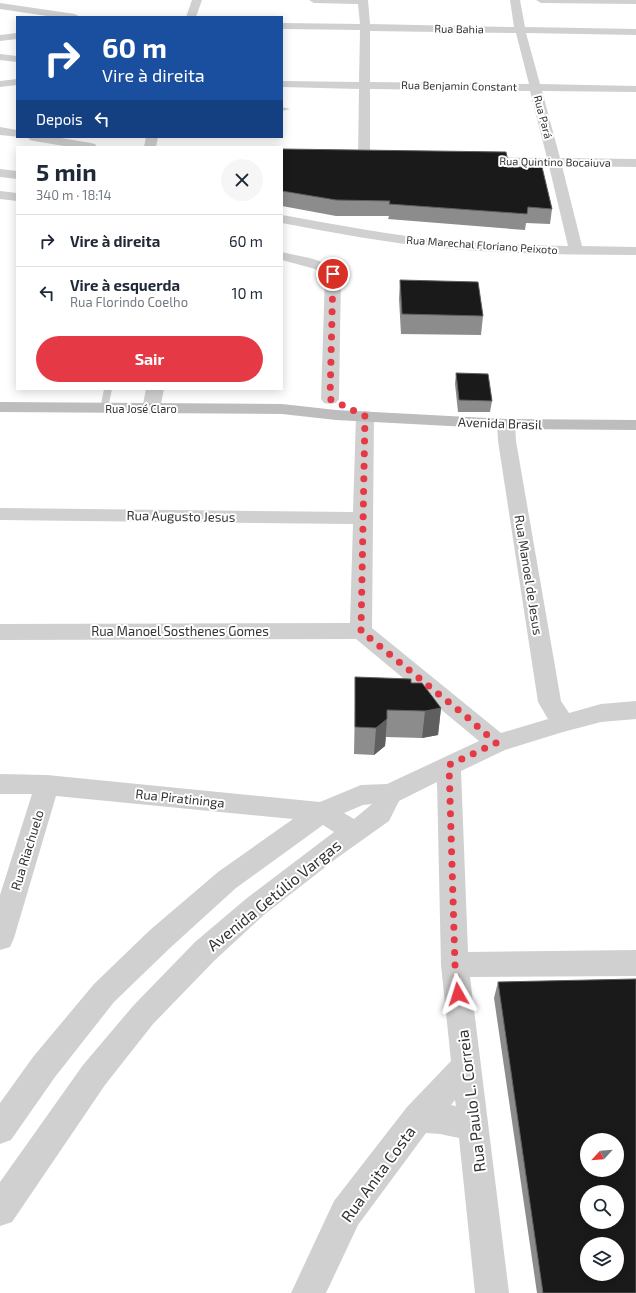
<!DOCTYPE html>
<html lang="pt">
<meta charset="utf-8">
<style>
body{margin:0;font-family:"Exo 2",sans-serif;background:#f6f6f7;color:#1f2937;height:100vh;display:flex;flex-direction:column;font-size:15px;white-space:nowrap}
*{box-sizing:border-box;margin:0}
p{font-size:13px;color:#747a83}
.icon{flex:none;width:22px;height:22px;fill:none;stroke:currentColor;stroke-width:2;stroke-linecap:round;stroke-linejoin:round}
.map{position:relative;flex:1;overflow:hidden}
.sheet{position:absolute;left:16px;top:146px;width:267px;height:244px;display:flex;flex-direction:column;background:#fff;border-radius:0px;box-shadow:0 2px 10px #0003}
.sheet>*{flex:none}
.hud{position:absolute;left:16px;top:16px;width:267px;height:122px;border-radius:0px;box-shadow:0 2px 10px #0003;background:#1a4fa0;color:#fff;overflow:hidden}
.needle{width:26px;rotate:244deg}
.buttons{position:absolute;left:580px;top:1133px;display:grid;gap:8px}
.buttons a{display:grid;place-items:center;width:44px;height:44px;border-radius:50%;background:#fff;box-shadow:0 2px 10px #0003;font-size:20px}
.pin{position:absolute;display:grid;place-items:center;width:34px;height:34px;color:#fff;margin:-17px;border:2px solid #fff;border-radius:50%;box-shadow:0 1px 4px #0007}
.me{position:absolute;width:44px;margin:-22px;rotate:354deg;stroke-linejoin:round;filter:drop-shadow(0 0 3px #0008)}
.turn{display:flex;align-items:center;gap:14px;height:84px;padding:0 20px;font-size:18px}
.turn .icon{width:52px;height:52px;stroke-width:2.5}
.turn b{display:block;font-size:28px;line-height:34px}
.then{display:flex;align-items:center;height:38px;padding:0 20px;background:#0003;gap:8px;font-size:15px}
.round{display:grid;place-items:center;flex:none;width:42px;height:42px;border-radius:21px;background:#f6f6f7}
.summary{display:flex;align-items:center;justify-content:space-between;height:68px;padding:0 20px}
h1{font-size:24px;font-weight:700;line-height:30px}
.cta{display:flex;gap:8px;margin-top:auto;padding:8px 20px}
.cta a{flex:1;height:46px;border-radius:24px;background:#e63946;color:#fff;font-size:16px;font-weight:700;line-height:46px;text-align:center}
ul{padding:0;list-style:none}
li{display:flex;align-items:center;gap:12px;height:52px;padding:0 20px;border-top:1px solid #e0e1e3}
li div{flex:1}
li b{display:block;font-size:15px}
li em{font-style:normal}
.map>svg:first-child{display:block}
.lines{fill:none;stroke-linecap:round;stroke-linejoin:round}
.lane{fill:#d0d0d0;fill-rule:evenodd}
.street{fill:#d0d0d0;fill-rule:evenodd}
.secondary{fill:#bdbdbd;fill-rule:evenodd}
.wall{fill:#8c8c8c}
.shaded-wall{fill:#5f5f5f}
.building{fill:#1a1a1a;stroke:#5f5f5f;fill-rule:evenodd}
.route{stroke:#e63946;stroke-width:7;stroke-dasharray:0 12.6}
.labels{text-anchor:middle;stroke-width:4;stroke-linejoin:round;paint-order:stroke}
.far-street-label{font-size:11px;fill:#333;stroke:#fff}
.street-label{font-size:13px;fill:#333;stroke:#fff}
.near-street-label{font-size:16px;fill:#333;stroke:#fff}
</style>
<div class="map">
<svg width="636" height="1293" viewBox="0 0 636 1293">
<rect width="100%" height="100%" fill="#fff"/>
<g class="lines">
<!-- lane -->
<path class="lane" d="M 282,107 L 290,109 L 282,111 Z
M 104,389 L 112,389 L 108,409 L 104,412 L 100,409 Z"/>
<!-- street -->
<path class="street" d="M 192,0 L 202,0 L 196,17 L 186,17 Z
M 309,0 L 368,0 L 370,24 L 514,27 L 510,0 L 520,0 L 525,27 L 636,29 L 636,35 L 526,33 L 540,84 L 636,86 L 636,92 L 542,91 L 560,158 L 636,159 L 636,167 L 562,166 L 582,246 L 636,247 L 636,255 C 571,255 506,254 441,248 C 388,243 335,233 282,223 L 282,215 C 328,223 374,232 421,238 C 470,243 519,245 568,246 L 549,166 L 477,165 L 472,164 L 471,161 L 472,158 L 477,157 L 547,158 L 530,91 L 370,89 L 370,159 L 369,162 L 359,162 L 358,159 L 359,89 L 282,87 L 282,81 L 359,82 L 360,30 L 282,29 L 282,23 L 360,24 L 358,4 L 314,3 ZM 370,31 L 516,33 L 529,84 L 370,82 Z
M 536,0 L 636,0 L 636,4 L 541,3 Z
M 0,3 L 75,14 L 80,17 L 54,17 L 0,9 Z
M 17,33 L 17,39 L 0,41 L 0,35 Z
M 0,54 L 17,56 L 17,62 L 0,60 Z
M 17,79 L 17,85 L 0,87 L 0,81 Z
M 0,127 L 17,130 L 17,137 L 20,137 L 0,135 Z
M 28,137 L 55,137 L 91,143 L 95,144 L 97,147 L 70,147 L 34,141 L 30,140 Z
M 146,137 L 158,137 L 156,147 L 144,147 Z
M 0,169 L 17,171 L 17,179 L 0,177 Z
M 0,191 L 17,193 L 17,201 L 0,199 Z
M 282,252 C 298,256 331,260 341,274 L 339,399 L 336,403 L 330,404 L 324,403 L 321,399 L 325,276 L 315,269 L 282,260 Z
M 146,389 L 164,389 L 160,409 L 157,413 L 151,414 L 145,413 L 142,409 Z
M 365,411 L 371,412 L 374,416 L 372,628 L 501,733 L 548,719 L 538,702 L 498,441 L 497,424 L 500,420 L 506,419 L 512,420 L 515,424 L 516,441 L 561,701 L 569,713 L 601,704 L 636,701 L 636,719 L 601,722 L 563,732 L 505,750 L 461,771 L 468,952 L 636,950 L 636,976 L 470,977 L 509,1293 L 475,1293 L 459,1138 L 440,1134 L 426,1133 L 358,1225 L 326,1293 L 291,1293 L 334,1201 L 407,1107 L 451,1061 L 441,965 L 437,782 L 399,801 L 389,821 L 337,858 L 265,914 L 215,960 L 153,1024 L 105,1085 L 12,1222 L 0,1226 L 0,1182 L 83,1065 L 133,1006 L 195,942 L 247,898 L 334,832 L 323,825 L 236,888 L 170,948 L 114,1002 L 55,1077 L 11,1140 L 0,1144 L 0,1103 L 33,1057 L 94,984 L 150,930 L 218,872 L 293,819 L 56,796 L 14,938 L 10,947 L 0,950 L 0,895 L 32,794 L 0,794 L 0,774 L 47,775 L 320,802 L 361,785 L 387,784 L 479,741 L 356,639 L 0,640 L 0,624 L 350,623 L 353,524 L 0,520 L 0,508 L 353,512 L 356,416 L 359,412 ZM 372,804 L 354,819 L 344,813 L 363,805 ZM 455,1100 L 456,1106 L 451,1105 Z"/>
<!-- secondary -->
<path class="secondary" d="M 0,402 L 282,404 L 336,410 L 506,419 L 636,420 L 636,430 L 506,429 L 336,420 L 282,414 L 0,412 Z"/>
</g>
<!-- wall -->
<path class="wall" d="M 282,149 L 509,167 L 552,209 L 550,224 L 526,223 L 525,230 L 388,219 L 389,216 L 336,216 L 282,206 Z
M 400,280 L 483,316 L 481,335 L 401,334 L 399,299 Z
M 456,373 L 492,401 L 490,412 L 458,412 L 455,384 Z
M 355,677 L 411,683 L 441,708 L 438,735 L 422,738 L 386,737 L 385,746 L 374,755 L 354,754 L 355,705 Z
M 498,982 L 636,1293 L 537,1293 L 494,998 Z"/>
<!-- shaded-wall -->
<path class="shaded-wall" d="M 441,708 L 438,735 L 422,738 L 425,711 Z
M 387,719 L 385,746 L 374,755 L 376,728 Z"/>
<!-- building -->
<path class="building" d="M 282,149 L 506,152 L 509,167 L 542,167 L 552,209 L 528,207 L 527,214 L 389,204 L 390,201 L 336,200 L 282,191 Z
M 400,280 L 478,282 L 483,316 L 402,314 Z
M 456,373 L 488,374 L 492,401 L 459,400 Z
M 355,677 L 411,679 L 411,683 L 422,683 L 441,708 L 425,711 L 387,710 L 387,719 L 376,728 L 355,727 Z
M 636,979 L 636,1293 L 543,1293 L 498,982 ZM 587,1140 L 617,1140 L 617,1170 L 587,1170 ZM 587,1192 L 617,1192 L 617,1222 L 587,1222 ZM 587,1244 L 617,1244 L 617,1274 L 587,1274 Z"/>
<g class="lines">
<!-- route -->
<path class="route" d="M 333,274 L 330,399 L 365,416 L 361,631 L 467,717 L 496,743 L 449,765 L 455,965 L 458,994"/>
</g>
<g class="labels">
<!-- far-street labels -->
<g class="far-street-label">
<text transform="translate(459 29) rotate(1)" y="4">Rua Bahia</text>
<text transform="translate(459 86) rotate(1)" y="4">Rua Benjamin Constant</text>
<text transform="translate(543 117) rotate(75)" y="4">Rua Pará</text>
<text transform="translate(555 162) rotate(1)" y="4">Rua Quintino Bocaiuva</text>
<text transform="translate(482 245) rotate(4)" y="4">Rua Marechal Floriano Peixoto</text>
<text x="141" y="413">Rua José Claro</text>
</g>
<!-- street labels -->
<g class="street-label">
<text transform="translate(500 423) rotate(2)" y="5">Avenida Brasil</text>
<text transform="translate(181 516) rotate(1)" y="5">Rua Augusto Jesus</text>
<text transform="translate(529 575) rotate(81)" y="5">Rua Manoel de Jesus</text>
<text x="180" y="636">Rua Manoel Sosthenes Gomes</text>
<text transform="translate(180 798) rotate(6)" y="5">Rua Piratininga</text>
<text transform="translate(27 850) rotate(-73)" y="5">Rua Riachuelo</text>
</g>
<!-- near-street labels -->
<g class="near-street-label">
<text transform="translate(274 895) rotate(-39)" y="6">Avenida Getúlio Vargas</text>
<text transform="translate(471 1101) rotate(-97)" y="6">Rua Paulo L. Correia</text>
<text transform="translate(378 1174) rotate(-54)" y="6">Rua Anita Costa</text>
</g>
</g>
</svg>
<div class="buttons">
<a><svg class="needle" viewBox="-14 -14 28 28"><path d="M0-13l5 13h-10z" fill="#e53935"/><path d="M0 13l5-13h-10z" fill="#747a83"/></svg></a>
<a><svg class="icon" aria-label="search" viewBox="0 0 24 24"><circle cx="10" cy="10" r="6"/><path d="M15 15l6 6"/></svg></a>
<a><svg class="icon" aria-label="layers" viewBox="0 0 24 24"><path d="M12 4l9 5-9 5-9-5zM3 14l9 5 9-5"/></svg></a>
</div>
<div class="pin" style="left:333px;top:274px;background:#d93025"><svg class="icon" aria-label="arrive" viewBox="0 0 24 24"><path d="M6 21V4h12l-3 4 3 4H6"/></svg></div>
<svg class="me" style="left:458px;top:994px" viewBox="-20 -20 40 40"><path d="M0-17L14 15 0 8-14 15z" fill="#e63946" stroke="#fff" stroke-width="4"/></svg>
<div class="hud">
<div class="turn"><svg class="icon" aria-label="right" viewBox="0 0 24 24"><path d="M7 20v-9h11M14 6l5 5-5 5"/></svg><div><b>60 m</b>Vire à direita</div></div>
<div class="then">Depois<svg class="icon" aria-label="left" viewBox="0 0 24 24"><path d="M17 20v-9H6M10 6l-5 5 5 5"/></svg></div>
</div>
<section class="sheet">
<div class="summary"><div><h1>5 min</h1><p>340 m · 18:14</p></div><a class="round"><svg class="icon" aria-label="close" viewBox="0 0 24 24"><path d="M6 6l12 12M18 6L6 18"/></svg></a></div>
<ul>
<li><svg class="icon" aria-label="right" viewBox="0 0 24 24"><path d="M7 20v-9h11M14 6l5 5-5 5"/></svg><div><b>Vire à direita</b></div><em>60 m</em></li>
<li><svg class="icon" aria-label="left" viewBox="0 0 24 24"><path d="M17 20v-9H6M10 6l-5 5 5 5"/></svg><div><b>Vire à esquerda</b><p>Rua Florindo Coelho</p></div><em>10 m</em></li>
</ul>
<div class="cta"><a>Sair</a></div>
</section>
</div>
